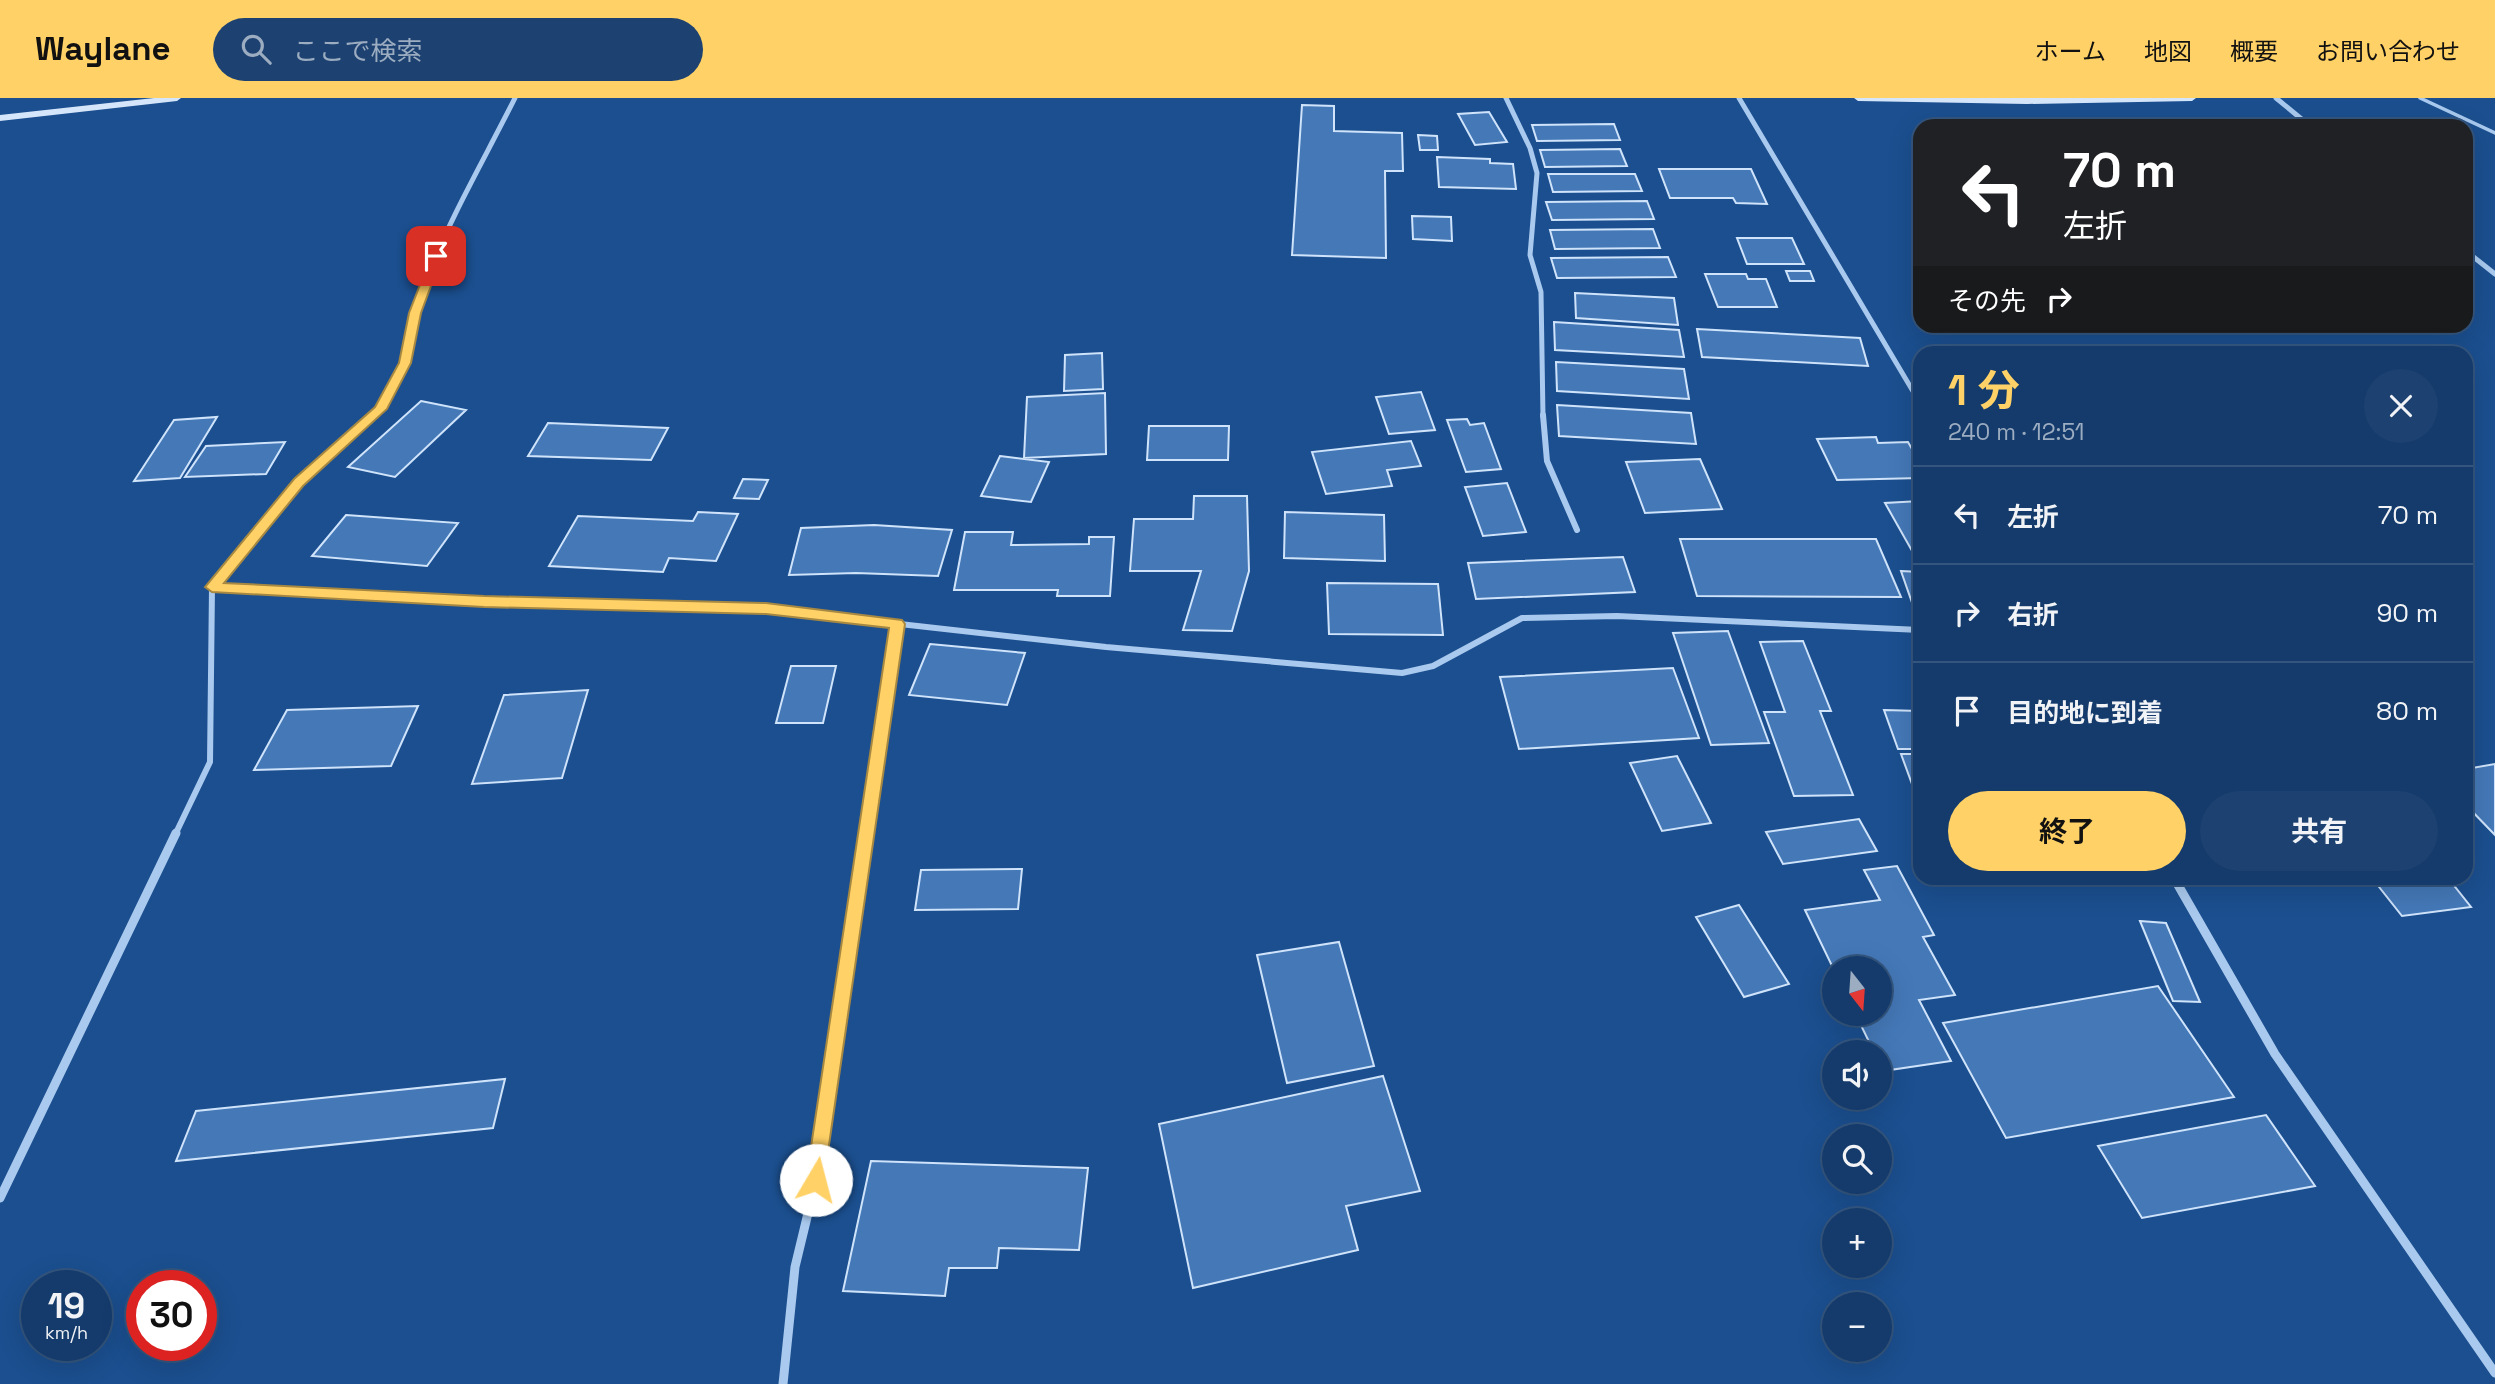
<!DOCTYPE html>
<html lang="ja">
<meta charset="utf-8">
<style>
body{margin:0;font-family:"Space Grotesk","Noto Sans JP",sans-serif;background:#1d4271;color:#f1f3f6;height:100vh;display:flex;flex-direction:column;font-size:26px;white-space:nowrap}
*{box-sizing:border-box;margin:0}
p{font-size:23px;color:#9dadc1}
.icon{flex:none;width:38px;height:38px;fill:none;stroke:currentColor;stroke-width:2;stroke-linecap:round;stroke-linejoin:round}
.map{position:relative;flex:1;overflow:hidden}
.sheet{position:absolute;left:1913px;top:248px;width:560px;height:539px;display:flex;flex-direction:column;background:#143b6b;border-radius:21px;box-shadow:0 7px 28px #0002,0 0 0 2px #33557e}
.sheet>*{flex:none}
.banner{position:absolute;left:1913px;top:21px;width:560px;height:214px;border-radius:21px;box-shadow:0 7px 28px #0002,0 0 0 2px #33557e;background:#202124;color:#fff;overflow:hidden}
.needle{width:46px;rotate:163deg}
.controls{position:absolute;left:1822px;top:858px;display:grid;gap:14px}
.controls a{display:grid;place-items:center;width:70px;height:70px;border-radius:50%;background:#143b6b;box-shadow:0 7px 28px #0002,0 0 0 2px #33557e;font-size:35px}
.speed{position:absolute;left:21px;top:1172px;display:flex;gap:14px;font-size:35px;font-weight:700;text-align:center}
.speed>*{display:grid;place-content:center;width:91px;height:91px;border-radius:50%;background:#143b6b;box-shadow:0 7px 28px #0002,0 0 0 2px #33557e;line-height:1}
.speed small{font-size:18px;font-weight:400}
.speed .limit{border:10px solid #d22;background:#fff;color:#111}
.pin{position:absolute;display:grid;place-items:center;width:60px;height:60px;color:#fff;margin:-30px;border-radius:14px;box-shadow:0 4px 10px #0006}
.me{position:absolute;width:77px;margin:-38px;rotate:8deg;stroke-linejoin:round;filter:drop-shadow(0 0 5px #0008)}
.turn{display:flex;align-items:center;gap:24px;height:147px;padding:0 35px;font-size:32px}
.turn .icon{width:91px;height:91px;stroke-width:2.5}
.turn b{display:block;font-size:49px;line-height:60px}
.then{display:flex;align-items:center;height:66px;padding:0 35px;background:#0003;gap:14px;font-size:26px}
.round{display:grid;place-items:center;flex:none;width:74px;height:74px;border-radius:37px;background:#1d4271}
.headline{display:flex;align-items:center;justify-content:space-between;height:119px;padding:0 35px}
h1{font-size:42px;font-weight:700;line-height:52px;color:#ffd166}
.action{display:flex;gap:14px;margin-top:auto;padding:14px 35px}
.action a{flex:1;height:80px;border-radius:42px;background:#ffd166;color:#111;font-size:28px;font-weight:700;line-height:80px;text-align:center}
.action a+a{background:#1d4271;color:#f1f3f6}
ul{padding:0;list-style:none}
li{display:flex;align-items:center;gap:21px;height:98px;padding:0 35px;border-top:2px solid #33557e}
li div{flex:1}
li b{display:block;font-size:26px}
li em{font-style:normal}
header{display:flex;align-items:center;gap:42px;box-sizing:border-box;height:98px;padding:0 35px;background:#ffd166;color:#111}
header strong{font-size:33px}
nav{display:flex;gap:38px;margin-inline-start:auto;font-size:24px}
.search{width:490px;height:63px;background:#1d4271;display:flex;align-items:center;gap:18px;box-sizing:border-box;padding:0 24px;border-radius:38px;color:#9dadc1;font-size:26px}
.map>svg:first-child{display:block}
.building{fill:#4478b7;stroke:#cfe3fa;stroke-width:2}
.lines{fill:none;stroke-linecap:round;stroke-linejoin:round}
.service{stroke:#a9c9ee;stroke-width:3.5}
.minor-far2{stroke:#a9c9ee;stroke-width:5}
.minor-far1{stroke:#a9c9ee;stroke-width:6}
.minor{stroke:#a9c9ee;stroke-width:9}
.secondary{fill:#d6e6fa;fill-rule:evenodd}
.route{fill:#ffd166;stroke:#a68842;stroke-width:2}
</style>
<header>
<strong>Waylane</strong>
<div class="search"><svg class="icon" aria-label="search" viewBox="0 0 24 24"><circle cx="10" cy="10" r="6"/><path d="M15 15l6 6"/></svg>ここで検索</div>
<nav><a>ホーム</a><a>地図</a><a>概要</a><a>お問い合わせ</a></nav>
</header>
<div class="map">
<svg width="2495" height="1286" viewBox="0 0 2495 1286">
<rect width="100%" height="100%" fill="#1b4f8f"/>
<!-- building -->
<path class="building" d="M 1302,7 L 1334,8 L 1334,33 L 1402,35 L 1403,73 L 1385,73 L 1386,160 L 1292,157 Z
M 1489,14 L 1507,44 L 1475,47 L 1458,16 Z
M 1614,26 L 1620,42 L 1537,43 L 1532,27 Z
M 1418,37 L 1437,38 L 1438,52 L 1420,52 Z
M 1620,51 L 1627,68 L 1545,69 L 1540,52 Z
M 1437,59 L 1490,61 L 1490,65 L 1513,66 L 1516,91 L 1439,89 Z
M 1659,71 L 1751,71 L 1767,106 L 1736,105 L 1733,100 L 1670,100 Z
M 1548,76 L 1635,76 L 1642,93 L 1553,94 Z
M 1647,103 L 1654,121 L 1552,122 L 1546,104 Z
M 1412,118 L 1451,119 L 1452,143 L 1413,141 Z
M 1653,131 L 1660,150 L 1555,151 L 1550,132 Z
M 1737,140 L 1792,140 L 1804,166 L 1747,166 Z
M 1668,159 L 1676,179 L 1557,180 L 1551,160 Z
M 1786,173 L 1810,173 L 1814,183 L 1790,183 Z
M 1705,176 L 1746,176 L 1748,181 L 1766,181 L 1777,209 L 1718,209 Z
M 1575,195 L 1674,200 L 1678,227 L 1576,220 Z
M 1554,224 L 1679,232 L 1684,259 L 1555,252 Z
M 1697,231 L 1860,240 L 1868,268 L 1702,259 Z
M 1102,255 L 1103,291 L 1064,293 L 1065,257 Z
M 1556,264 L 1684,271 L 1689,301 L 1557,293 Z
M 1421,294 L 1435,332 L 1389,336 L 1376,299 Z
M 1105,295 L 1106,356 L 1024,360 L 1027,299 Z
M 421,303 L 466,312 L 395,379 L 348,369 Z
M 1557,307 L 1691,315 L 1696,346 L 1559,338 Z
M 217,319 L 180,380 L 134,383 L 174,322 Z
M 1467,321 L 1470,327 L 1484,325 L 1501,371 L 1466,374 L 1447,322 Z
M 548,325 L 668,330 L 651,362 L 528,358 Z
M 1149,328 L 1229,328 L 1228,362 L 1147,362 Z
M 1876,339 L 1878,345 L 1908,344 L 1920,365 L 1920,380 L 1837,382 L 1817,341 Z
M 1411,343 L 1421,368 L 1387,372 L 1392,388 L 1326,396 L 1312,354 Z
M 285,344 L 266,376 L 185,379 L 206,348 Z
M 1000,358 L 1049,364 L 1031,404 L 981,398 Z
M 1700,361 L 1722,411 L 1645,415 L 1626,364 Z
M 743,381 L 768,382 L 759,401 L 734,400 Z
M 1507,385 L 1526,434 L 1483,438 L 1465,389 Z
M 1194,398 L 1247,398 L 1249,473 L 1232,533 L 1183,532 L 1201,473 L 1130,473 L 1134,421 L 1193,421 Z
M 1920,403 L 1920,467 L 1885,405 Z
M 698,414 L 738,416 L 716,463 L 669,460 L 663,474 L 549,468 L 578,418 L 693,423 Z
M 1285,414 L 1384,417 L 1385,463 L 1284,460 Z
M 346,417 L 458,425 L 427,468 L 312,458 Z
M 874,427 L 952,432 L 938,478 L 856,475 L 789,477 L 801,430 Z
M 965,434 L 1013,434 L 1011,447 L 1089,446 L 1089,439 L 1114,439 L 1110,498 L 1057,498 L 1058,492 L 954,492 Z
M 1680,441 L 1876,441 L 1901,499 L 1697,498 Z
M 1623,459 L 1635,494 L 1476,501 L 1468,465 Z
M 1901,473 L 1920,474 L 1920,516 L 1916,516 Z
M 1327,485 L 1438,486 L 1443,537 L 1329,536 Z
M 1728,533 L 1769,645 L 1711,647 L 1673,535 Z
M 1803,543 L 1831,613 L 1820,613 L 1853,697 L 1794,698 L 1764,614 L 1785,614 L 1760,544 Z
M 930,546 L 1025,555 L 1007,607 L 909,597 Z
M 791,568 L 836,568 L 823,625 L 776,625 Z
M 1673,570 L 1699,640 L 1519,651 L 1500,579 Z
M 588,592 L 562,680 L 472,686 L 504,597 Z
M 418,608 L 391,668 L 254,672 L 287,612 Z
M 1884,612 L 1920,613 L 1920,651 L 1898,651 Z
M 1901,656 L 1920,656 L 1920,697 L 1916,697 Z
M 1677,658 L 1711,725 L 1662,733 L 1630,665 Z
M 2495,666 L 2495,737 L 2466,707 L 2466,671 Z
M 1859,721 L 1877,753 L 1783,766 L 1766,734 Z
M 1897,768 L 1934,837 L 1923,839 L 1955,897 L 1919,902 L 1951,963 L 1883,973 L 1880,954 L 1874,954 L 1855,915 L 1880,915 L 1880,870 L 1834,872 L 1805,812 L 1880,802 L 1864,772 Z
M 1022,771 L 1018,811 L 915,812 L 921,772 Z
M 2372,780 L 2448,780 L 2471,809 L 2402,818 Z
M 1739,807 L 1789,886 L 1744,899 L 1696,819 Z
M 2140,823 L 2166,825 L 2200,904 L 2173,903 Z
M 1339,844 L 1374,968 L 1287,985 L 1257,857 Z
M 2158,888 L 2234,999 L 2006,1040 L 1943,925 Z
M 1383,978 L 1420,1093 L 1346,1108 L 1358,1152 L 1193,1190 L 1159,1026 Z
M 505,981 L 493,1030 L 176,1063 L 196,1013 Z
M 2266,1017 L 2315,1088 L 2142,1120 L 2098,1048 Z
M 871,1063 L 1088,1070 L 1079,1152 L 999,1150 L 997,1170 L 949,1170 L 945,1198 L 843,1193 Z"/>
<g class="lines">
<!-- service -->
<path class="service" d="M 2420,0 L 2495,35"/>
<!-- minor-far2 -->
<path class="minor-far2" d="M 1506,0 L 1530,50 L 1537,75 L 1530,157 L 1541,194 L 1543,319
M 1739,0 L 1920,305
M 2276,0 L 2310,28
M 2466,153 L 2495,176
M 372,319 C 411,284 410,223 428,177 C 452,116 486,58 515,0"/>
<!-- minor-far1 -->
<path class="minor-far1" d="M 1543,317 L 1547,363 L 1577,432
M 212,489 L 483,504 L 766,511 L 1106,549 L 1402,575 L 1433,568 L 1522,520 L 1617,518 L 1920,532
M 175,737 L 210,664 L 212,489 L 298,384 L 374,317
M 866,737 L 897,526"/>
<!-- minor -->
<path class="minor" d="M 2174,780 L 2275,956 L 2495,1275
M 0,1100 L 176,735
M 783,1286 L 795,1169 L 816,1082 L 867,735"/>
<!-- secondary -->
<path class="secondary" d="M 154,0 L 181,0 L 177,3 L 0,23 L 0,17 Z
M 1854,0 L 2196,0 L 2192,3 L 2027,6 L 1858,3 Z"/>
</g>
<!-- route -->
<path class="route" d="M 432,156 L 442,158 L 421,215 L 411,265 L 387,311 L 303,388 L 224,485 L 484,498 L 766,505 L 902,522 L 905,526 L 823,1088 L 816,1091 L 809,1088 L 806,1082 L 889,530 L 766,516 L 484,509 L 212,494 L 205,489 L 294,381 L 375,309 L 399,265 L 409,215 Z"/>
</svg>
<div class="controls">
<a><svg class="needle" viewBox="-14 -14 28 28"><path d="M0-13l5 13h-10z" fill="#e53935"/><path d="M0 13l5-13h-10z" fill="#9dadc1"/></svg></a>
<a><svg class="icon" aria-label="sound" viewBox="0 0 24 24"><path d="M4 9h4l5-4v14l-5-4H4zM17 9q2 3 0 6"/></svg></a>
<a><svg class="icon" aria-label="search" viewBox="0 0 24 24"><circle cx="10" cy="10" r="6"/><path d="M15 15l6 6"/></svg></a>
<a>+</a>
<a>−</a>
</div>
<div class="speed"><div>19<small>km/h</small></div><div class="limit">30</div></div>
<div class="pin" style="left:436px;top:158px;background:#d93025"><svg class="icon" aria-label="arrive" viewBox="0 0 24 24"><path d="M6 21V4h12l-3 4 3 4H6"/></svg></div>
<svg class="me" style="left:816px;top:1082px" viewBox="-20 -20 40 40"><circle r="19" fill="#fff"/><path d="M0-13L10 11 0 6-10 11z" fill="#ffd166"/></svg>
<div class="banner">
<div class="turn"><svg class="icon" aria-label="left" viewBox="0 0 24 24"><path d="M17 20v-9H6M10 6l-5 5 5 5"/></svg><div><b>70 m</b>左折</div></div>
<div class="then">その先<svg class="icon" aria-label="right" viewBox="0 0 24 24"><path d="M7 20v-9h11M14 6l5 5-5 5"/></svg></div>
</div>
<section class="sheet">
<div class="headline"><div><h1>1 分</h1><p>240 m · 12:51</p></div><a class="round"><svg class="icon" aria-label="close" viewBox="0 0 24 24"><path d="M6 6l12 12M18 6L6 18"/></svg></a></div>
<ul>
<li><svg class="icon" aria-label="left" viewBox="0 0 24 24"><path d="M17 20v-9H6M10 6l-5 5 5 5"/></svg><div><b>左折</b></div><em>70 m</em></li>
<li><svg class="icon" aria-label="right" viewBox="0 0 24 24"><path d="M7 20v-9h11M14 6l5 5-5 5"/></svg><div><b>右折</b></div><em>90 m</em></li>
<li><svg class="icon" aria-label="arrive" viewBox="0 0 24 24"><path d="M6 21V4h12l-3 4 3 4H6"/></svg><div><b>目的地に到着</b></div><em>80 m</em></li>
</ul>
<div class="action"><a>終了</a><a>共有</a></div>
</section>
</div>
